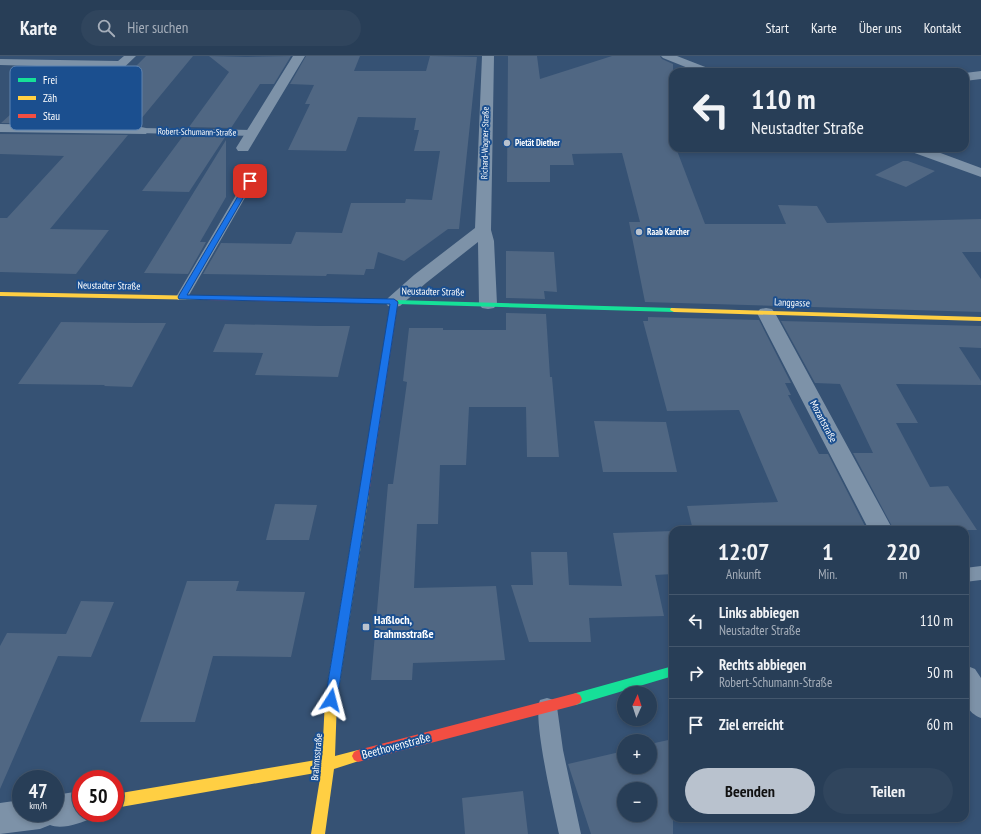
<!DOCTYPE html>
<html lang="de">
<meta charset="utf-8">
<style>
body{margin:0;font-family:"PT Sans Narrow",sans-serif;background:#30455d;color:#f1f3f6;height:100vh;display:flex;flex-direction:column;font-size:15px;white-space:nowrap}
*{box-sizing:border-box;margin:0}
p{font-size:13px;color:#a5aeba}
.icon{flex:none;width:22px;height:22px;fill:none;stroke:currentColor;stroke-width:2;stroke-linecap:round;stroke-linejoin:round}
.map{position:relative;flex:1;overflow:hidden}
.panel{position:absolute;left:669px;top:470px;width:300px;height:296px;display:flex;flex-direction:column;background:#283e57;border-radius:12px;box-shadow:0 2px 6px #0003,0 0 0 1px #44576d}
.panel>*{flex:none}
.top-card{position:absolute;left:669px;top:12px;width:300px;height:84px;border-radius:12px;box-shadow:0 2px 6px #0003,0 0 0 1px #44576d;background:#283e57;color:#f1f3f6;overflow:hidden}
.needle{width:26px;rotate:3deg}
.controls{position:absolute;left:617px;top:630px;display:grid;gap:8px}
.controls a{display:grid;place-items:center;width:40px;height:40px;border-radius:50%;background:#283e57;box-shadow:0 2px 6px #0003,0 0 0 1px #44576d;font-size:20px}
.speed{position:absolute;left:12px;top:714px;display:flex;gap:8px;font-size:20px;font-weight:700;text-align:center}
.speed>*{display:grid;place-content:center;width:52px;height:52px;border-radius:50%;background:#283e57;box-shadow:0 2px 6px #0003,0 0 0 1px #44576d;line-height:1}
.speed small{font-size:10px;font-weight:400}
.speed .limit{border:6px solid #d22;background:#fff;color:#111}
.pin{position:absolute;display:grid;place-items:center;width:34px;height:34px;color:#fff;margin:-17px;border-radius:8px;box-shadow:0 2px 6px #0006}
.me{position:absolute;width:44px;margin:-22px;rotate:9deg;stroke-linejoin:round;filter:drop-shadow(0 0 3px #0008)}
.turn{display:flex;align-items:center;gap:14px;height:84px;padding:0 16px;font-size:18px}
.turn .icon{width:52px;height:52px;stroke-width:2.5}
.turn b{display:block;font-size:28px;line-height:34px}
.eta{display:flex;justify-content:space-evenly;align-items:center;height:68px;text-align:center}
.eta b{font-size:24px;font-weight:700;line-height:28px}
.cta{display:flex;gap:8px;margin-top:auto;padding:8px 16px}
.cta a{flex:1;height:46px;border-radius:24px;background:#b9c2ce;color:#111;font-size:16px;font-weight:700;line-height:46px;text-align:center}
.cta a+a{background:#30455d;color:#f1f3f6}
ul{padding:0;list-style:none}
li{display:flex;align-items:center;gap:12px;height:52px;padding:0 16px;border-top:1px solid #44576d}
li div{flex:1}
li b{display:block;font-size:15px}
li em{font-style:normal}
header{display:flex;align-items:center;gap:24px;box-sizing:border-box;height:56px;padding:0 20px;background:#283e57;border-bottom:1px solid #44576d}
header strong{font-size:19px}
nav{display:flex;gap:22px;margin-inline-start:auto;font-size:14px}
.search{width:280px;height:36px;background:#30455d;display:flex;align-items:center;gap:10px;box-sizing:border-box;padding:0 14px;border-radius:22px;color:#a5aeba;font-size:15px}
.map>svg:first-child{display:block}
.building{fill:#506783;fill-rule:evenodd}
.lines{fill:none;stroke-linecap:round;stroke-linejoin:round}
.lane{fill:#7d92a8;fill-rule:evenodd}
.street{fill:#7d92a8;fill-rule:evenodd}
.fast{fill:#16e098;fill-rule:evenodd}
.slow{fill:#ffcf43;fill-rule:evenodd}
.jam{fill:#f24e42;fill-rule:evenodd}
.route{fill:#1a73e8;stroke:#114b97}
.poi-dot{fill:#b9c2ce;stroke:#1b4f8f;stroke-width:1.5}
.labels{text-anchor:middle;stroke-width:4;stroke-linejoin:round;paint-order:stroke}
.far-street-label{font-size:9px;fill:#fff;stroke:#1b4f8f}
.far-poi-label{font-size:9px;font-weight:bold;fill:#fff;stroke:#1b4f8f;text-anchor:start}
.street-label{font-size:10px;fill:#fff;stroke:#1b4f8f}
.near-poi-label{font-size:12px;font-weight:bold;fill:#fff;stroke:#1b4f8f;text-anchor:start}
.near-street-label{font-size:12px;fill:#fff;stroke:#1b4f8f}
.key{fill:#1b4f8f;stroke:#5f84b1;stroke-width:1}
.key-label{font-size:11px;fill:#fff}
</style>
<header>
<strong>Karte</strong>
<div class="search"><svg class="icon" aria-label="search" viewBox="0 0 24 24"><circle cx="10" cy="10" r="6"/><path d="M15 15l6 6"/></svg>Hier suchen</div>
<nav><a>Start</a><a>Karte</a><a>Über uns</a><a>Kontakt</a></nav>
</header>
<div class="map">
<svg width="981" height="778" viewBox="0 0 981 778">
<rect width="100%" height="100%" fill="#365274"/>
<!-- building -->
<path class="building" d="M 146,0 L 193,0 L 136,69 L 68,68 L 123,14 L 132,14 Z
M 209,0 L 246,1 L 291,0 L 274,28 L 260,28 L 231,72 L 189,71 L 229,16 Z
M 306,0 L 360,0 L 354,15 L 426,15 L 430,0 L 477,1 L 459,173 L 448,173 L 404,205 L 378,196 L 374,213 L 366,213 L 364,219 L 327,218 L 326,220 L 203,218 L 221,187 L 291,188 L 296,176 L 342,177 L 351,147 L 405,147 L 406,143 L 432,144 L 440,95 L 414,95 L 419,74 L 414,74 L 416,62 L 358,61 L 346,95 L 288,94 L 310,48 L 305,48 L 314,29 L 290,28 Z
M 508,0 L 537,0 L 540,23 L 612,0 L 660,0 L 662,3 L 673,8 L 673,92 L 676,92 L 705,168 L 786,168 L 778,149 L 817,150 L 827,167 L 981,163 L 981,196 L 962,196 L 981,223 L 981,256 L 645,246 L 629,166 L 640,166 L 622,97 L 572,98 L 574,109 L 550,109 L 550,126 L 507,126 Z
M 61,13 L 106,14 L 49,67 L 1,67 Z
M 0,78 L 128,79 L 50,173 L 109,174 L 76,218 L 0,216 L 0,162 L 7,162 L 64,100 L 0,98 Z
M 183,80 L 225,81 L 189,136 L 142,135 Z
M 226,84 L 226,141 L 200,186 L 206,186 L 188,218 L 144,217 Z
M 903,105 L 908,105 L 935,115 L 906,131 L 875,119 Z
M 506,195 L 554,196 L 557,236 L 544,235 L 545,243 L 506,242 Z
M 506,257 L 546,258 L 550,321 L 552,321 L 559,401 L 527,401 L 526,351 L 469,351 L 466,409 L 440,409 L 438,468 L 417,468 L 414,532 L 496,530 L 505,604 L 413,607 L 412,624 L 371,624 L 388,428 L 393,428 L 407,326 L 403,325 L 409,272 L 443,272 L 443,274 L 506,274 Z
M 648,261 L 759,264 L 791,327 L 785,327 L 791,339 L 788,339 L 819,398 L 828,398 L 867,474 L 693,474 L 687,450 L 778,446 L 739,354 L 667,355 L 643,265 L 648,265 Z
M 781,265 L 981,270 L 981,292 L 959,291 L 981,325 L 981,329 L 896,328 L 918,367 L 896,367 L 930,431 L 948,430 L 977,474 L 894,474 L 853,397 L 873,397 L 840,328 L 815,327 Z
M 61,266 L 137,267 L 166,267 L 132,331 L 104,330 L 105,329 L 18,328 Z
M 225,268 L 319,270 L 350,270 L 338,321 L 255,319 L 263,297 L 213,296 Z
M 594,365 L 666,366 L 677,416 L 603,416 Z
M 275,448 L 317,449 L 309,484 L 266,484 Z
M 673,475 L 673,518 L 655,519 L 664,560 L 589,562 L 591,586 L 529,586 L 511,529 L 533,529 L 531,496 L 567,496 L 569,529 L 622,530 L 613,477 Z
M 187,525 L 239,525 L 236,535 L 305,536 L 291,601 L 213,600 L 195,666 L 140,666 Z
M 81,545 L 114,546 L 91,601 L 58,600 L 0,733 L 0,590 L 7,577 L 66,578 Z
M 673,683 L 673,778 L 591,778 L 568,708 L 624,695 L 624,711 L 650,711 L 650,688 ZM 624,733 L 650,733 L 650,759 L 624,759 Z
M 523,735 L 528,778 L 465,778 L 462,742 Z"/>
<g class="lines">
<!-- lane -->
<path class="lane" d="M 141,72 L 253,74 L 258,77 L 253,80 L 138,77 L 138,73 Z
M 257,109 L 262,112 L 188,241 L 186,244 L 178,244 L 176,241 L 252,112 Z
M 981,510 L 981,524 L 965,526 L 965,512 Z
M 547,642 L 554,644 L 557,651 L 563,694 L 581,778 L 559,778 C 554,754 532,662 540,644 Z"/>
<!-- street -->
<path class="street" d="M 124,0 L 136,0 L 64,69 L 141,71 L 146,72 L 148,75 L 146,78 L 0,76 L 0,68 L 50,69 L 110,12 L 0,9 L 0,3 L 118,5 Z
M 293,0 L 305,0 L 248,95 L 238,95 L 236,92 Z
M 482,0 L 494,0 L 491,174 L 494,185 L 497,248 L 494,252 L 488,253 L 482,252 L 479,248 L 478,186 L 426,227 L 400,250 L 394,251 L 388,250 L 385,246 L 388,242 L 414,219 L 475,172 Z
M 661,0 L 677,0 L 713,14 L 715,16 L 698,16 L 663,2 Z
M 981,15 L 981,23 L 965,25 L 965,17 Z
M 907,92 L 927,92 L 981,112 L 981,121 L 909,95 Z
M 766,252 L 772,253 L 775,257 L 893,474 L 869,474 L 757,257 L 760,253 Z
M 965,609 L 975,613 L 981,622 L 981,662 C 958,653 965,631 965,609 Z
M 81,735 L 81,757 L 95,757 L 92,762 C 81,767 62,774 50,769 L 40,773 L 0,778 L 0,747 L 21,744 L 21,757 L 55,757 L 55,739 Z"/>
<!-- fast -->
<path class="fast" d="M 359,243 L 674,252 L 678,254 L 674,256 L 362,247 L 358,245 Z
M 673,610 L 673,620 L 576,649 L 572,647 L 570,643 L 572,639 L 576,637 Z"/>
<!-- slow -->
<path class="slow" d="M 0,236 L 206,240 L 210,242 L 206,244 L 0,240 Z
M 671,252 L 981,261 L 981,265 L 674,256 L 670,254 Z
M 364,434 L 367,435 L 369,438 L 337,644 L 335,700 L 358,694 L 362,696 L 364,700 L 362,704 L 334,713 L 325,778 L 311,778 L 321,716 L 115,752 L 115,738 L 322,703 L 325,644 L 359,438 L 361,435 Z"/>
<!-- jam -->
<path class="jam" d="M 203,240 L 362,243 L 366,245 L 362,247 L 206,244 L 202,242 Z
M 391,244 L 397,244 L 398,246 L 369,438 L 367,441 L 361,441 L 359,438 Z
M 576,637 L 580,639 L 582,643 L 580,647 L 576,649 L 358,706 L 354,704 L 352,700 L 354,696 L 358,694 Z"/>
</g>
<!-- route -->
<path class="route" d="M 250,123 L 253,125 L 187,239 L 394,243 L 398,246 L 337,644 L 336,648 L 331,650 L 327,648 L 325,644 L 390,248 L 179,243 L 178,241 L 247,125 Z"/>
<!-- markers -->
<g class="poi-dot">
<circle cx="507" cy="87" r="4"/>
<circle cx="639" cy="176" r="4"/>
<rect x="362" y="567" width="8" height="8" rx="2"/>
</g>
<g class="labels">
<!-- far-street labels -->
<g class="far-street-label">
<text transform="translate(197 76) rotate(1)" y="3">Robert-Schumann-Straße</text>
<text transform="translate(485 87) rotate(-89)" y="3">Richard-Wagner-Straße</text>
</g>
<!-- far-poi labels -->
<g class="far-poi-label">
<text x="515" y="90">Pietät Diether</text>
<text x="647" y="179">Raab Karcher</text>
</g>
<!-- street labels -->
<g class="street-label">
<text transform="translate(109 229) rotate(1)" y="4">Neustadter Straße</text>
<text transform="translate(433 235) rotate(1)" y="4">Neustadter Straße</text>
<text transform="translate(792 246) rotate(2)" y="4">Langgasse</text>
<text transform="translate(824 365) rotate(62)" y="4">Mozartstraße</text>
<text transform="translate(316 701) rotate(-85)" y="4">Brahmsstraße</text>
</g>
<!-- near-poi labels -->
<g class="near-poi-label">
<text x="374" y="568">Haßloch,<tspan x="374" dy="14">Brahmsstraße</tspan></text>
</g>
<!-- near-street labels -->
<g class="near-street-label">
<text transform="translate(396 690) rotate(-15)" y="4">Beethovenstraße</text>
</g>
</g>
<!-- legend -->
<rect x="10" y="10" width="132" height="64" rx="6" class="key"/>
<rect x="18" y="22" width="18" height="4" fill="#16e098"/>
<rect x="18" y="40" width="18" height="4" fill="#ffcf43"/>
<rect x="18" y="58" width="18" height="4" fill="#f24e42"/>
<g class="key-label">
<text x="43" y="28">Frei</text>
<text x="43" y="46">Zäh</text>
<text x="43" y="64">Stau</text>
</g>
</svg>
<div class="controls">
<a><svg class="needle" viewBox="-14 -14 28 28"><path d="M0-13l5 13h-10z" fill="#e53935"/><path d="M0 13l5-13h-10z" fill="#a5aeba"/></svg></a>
<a>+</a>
<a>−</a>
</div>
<div class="speed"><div>47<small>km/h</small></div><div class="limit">50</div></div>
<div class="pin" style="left:250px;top:125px;background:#d93025"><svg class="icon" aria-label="arrive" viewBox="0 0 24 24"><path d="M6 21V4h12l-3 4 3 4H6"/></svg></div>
<svg class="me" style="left:331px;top:644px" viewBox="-20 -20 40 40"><path d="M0-17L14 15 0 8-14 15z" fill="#1a73e8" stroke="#fff" stroke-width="4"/></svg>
<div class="top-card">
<div class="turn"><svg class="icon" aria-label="left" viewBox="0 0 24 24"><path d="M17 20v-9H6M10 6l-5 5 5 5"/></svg><div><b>110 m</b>Neustadter Straße</div></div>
</div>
<section class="panel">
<div class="eta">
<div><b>12:07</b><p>Ankunft</p></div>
<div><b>1</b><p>Min.</p></div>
<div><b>220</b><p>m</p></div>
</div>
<ul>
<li><svg class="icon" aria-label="left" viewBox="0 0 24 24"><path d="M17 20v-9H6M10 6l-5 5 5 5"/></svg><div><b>Links abbiegen</b><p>Neustadter Straße</p></div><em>110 m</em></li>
<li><svg class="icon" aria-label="right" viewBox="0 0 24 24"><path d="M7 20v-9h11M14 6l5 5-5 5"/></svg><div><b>Rechts abbiegen</b><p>Robert-Schumann-Straße</p></div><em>50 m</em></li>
<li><svg class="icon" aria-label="arrive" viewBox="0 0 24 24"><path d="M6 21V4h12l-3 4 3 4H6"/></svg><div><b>Ziel erreicht</b></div><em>60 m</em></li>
</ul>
<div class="cta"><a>Beenden</a><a>Teilen</a></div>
</section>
</div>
